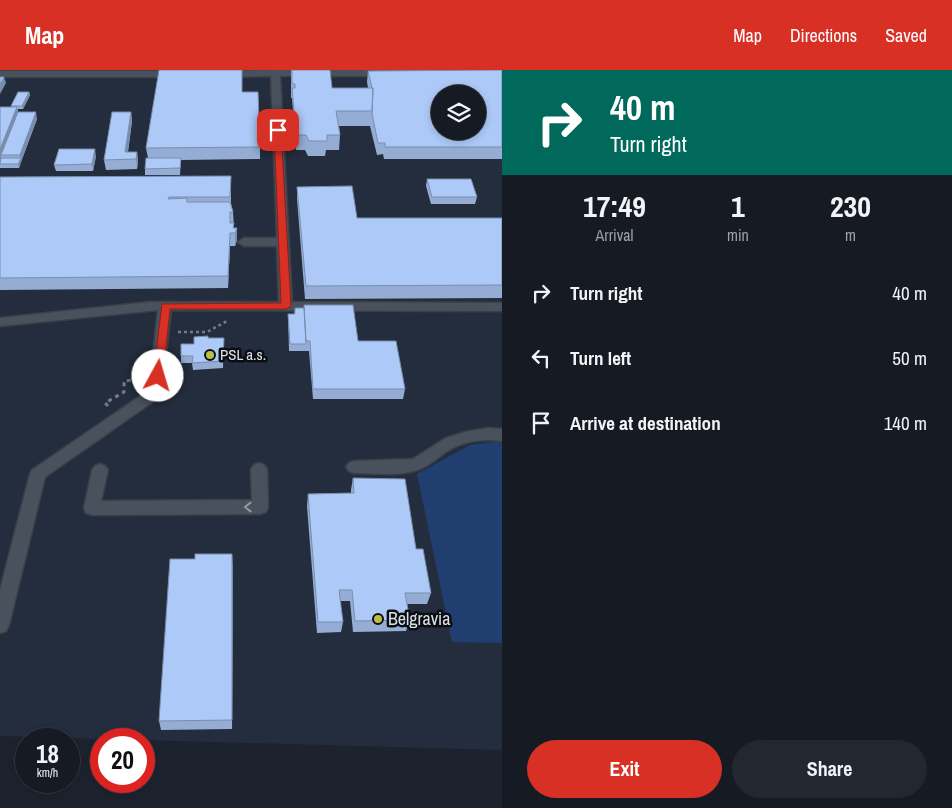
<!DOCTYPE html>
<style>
body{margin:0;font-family:"Archivo Narrow",sans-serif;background:#23272f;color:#f1f3f6;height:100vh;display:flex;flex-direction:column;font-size:19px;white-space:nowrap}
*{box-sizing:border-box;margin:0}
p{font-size:16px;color:#9ea1a5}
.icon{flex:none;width:28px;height:28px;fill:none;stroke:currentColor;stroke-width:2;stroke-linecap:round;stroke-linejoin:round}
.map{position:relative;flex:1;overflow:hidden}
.sheet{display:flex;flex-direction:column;background:#161a22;width:450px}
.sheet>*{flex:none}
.banner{background:#00695c;color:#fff;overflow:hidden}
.fabs{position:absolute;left:431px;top:15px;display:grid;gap:10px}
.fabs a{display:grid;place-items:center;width:55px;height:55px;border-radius:50%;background:#161a22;box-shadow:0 2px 8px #0003,0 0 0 1px #353840;font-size:25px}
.speed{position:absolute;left:15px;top:658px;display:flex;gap:10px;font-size:25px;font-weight:700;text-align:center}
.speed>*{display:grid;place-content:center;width:65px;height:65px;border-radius:50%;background:#161a22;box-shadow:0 2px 8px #0003,0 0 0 1px #353840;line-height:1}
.speed small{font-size:12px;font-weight:400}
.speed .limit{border:8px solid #d22;background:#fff;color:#111}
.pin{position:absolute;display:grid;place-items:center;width:42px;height:42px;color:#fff;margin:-21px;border-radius:10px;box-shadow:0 2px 8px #0006}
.me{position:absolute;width:55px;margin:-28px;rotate:6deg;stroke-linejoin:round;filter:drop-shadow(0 0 4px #0008)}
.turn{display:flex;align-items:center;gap:18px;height:105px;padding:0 25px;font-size:22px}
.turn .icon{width:65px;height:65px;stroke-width:2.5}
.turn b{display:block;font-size:35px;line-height:42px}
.eta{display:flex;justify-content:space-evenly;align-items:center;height:85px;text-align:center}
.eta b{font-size:30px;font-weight:700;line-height:35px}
.cta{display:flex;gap:10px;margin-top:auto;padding:10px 25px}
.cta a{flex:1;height:58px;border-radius:30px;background:#d93025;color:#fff;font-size:20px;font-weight:700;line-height:58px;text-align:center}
.cta a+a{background:#23272f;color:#f1f3f6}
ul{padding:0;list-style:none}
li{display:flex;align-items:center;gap:15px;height:65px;padding:0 25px}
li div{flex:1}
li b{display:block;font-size:19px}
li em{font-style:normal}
header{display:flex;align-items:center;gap:30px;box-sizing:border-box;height:70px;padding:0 25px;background:#d93025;color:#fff}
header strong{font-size:24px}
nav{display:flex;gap:28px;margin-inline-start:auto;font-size:18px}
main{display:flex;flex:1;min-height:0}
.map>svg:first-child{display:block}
.built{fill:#242d3d;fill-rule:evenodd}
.green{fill:#213e71}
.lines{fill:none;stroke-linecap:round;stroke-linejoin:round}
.minor-casing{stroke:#3a4048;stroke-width:3}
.path-far1{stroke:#767b85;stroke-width:2.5;stroke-dasharray:3 3;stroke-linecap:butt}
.path{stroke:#767b85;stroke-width:3;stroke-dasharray:4 4;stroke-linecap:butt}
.minor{fill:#49515d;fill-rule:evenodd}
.wall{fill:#95add4}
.shaded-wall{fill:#798dad}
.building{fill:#adc9f7;stroke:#798dad;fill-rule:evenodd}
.oneway{stroke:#9299a2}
.route{fill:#d93025;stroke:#8d1f18}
.poi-dot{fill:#bdbf43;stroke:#0a0d11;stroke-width:2}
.labels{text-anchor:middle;stroke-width:5;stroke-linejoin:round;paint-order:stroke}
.poi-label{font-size:15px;fill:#dce1e8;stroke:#0a0d11;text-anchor:start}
.near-poi-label{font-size:18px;fill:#dce1e8;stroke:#0a0d11;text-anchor:start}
</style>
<header>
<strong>Map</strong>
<nav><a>Map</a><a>Directions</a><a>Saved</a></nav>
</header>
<main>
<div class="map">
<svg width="502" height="738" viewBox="0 0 502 738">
<rect width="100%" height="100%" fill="#1d232e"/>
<!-- built -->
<path class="built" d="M 0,0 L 502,0 L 502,680 L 0,666 ZM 440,24 L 478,24 L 478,61 L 440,61 Z"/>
<!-- green -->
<path class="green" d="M 498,371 L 502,373 L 502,573 L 452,572 L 417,404 L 470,375 Z"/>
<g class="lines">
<defs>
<path id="minor" d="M 271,0 L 388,0 L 392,3 L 388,6 L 280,6 L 292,232 L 502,233 L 502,241 L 171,240 L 161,326 L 45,407 L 9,555 L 6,561 L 0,563 L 0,520 L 30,404 L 32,400 L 149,320 L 158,240 L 0,256 L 0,248 L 150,232 L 279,232 L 277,176 L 244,176 L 238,172 L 244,168 L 277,168 L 271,6 L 221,7 L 217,4 L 221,1 Z
M 0,1 L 178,1 L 182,4 L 178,7 L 0,7 Z
M 488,358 L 502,359 L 502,371 C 483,368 462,371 446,382 C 437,388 430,395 420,399 C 399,407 376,403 354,403 L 349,401 L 346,397 L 349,393 L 354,391 L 413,389 L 446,368 L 465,362 Z
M 259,393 L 264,395 L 267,399 L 268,437 L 266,442 L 260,444 L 92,445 L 86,443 L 84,438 L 92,400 L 95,396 L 100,394 L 105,396 L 108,400 L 101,431 L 252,430 L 251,399 L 254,395 Z"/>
</defs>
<!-- minor casing -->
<use href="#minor" class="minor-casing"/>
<!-- path-far1 -->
<path class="path-far1" d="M 178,262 L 207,262 L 227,251"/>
<!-- path -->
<path class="path" d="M 108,336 L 105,333 L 124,322 L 124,311 L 134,310"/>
<!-- minor -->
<use href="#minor" class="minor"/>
</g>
<!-- wall -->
<path class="wall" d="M 291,0 L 332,18 L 368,18 L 367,12 L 368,1 L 502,0 L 502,89 L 384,89 L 383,84 L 377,85 L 370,56 L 339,56 L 340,65 L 339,80 L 326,80 L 325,86 L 308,86 L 305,80 L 296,80 L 292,28 L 291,28 Z
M 29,22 L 30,25 L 23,39 L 18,39 L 18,42 L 37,49 L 21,92 L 19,98 L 0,98 L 0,99 L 0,37 L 11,37 L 11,36 Z
M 242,22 L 260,77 L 260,89 L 181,90 L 180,105 L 145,105 L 145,99 L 148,88 L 146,78 Z
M 131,42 L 132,51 L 128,82 L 137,82 L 138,92 L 137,99 L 106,100 L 104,90 Z
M 96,86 L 93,101 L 56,101 L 54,95 Z
M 231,106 L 231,133 L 233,142 L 234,158 L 237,158 L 237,170 L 235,176 L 230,176 L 228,218 L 0,220 L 0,107 Z
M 427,109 L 477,127 L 475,134 L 431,134 L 426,116 Z
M 297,117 L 357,148 L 502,148 L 502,228 L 305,229 L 297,129 Z
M 295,238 L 358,271 L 405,319 L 403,329 L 313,329 L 309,281 L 289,281 L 288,244 L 294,244 Z
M 208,268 L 224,268 L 223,298 L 193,300 L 192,293 L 181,293 L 181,286 L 194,274 Z
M 353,408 L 416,479 L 431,523 L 427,534 L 407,534 L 410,550 L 406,561 L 353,562 L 350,531 L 340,531 L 343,552 L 341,562 L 317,563 L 307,436 L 308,424 L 351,423 L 351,420 Z
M 233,496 L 232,659 L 161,660 L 159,651 Z"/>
<!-- shaded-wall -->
<path class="shaded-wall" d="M 4,7 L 6,13 L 0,24 L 0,15 Z
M 29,22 L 30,25 L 23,39 L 22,36 Z
M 17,37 L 20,48 L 1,85 L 2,92 L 0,94 L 0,79 Z
M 36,42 L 37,49 L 21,92 L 20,85 Z
M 131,42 L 132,51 L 127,89 L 125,82 Z
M 95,79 L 96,86 L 93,101 L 92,94 Z
M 137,82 L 138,92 L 137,99 L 136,89 Z
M 21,88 L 21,92 L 19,98 L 18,94 Z
M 237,158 L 237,170 L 235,176 L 235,163 Z
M 230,163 L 230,176 L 228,218 L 228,206 Z
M 232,484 L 233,496 L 232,659 Z"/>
<!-- building -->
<path class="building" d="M 159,0 L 242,0 L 242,22 L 258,22 L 260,77 L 146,78 Z
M 292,0 L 330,0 L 332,18 L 373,18 L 372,41 L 336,41 L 340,65 L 327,65 L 327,71 L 309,71 L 306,65 L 296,65 L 292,18 L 295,18 L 295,14 L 292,14 Z
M 502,0 L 502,77 L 385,77 L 385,73 L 378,73 L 372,44 L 373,18 L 372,18 L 368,1 ZM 440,24 L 478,24 L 478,61 L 440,61 Z
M 0,7 L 4,7 L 0,15 Z
M 18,22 L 29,22 L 22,36 L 11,36 Z
M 0,37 L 17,37 L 0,79 Z
M 18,42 L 36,42 L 20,85 L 1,85 Z
M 112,42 L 131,42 L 125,82 L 137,82 L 136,89 L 104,90 Z
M 59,79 L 95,79 L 92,94 L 54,95 Z
M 1,88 L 21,88 L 18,94 L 0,94 Z
M 146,88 L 181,88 L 180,98 L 145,99 Z
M 231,106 L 230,127 L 169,127 L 168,129 L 187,128 L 187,132 L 230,132 L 233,142 L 230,142 L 230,153 L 234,153 L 233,158 L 237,158 L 235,163 L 230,163 L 228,206 L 0,208 L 0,107 Z
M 427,109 L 471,109 L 477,127 L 432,127 Z
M 352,116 L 357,148 L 502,148 L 502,215 L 306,216 L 297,117 Z
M 304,235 L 353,235 L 358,271 L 396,271 L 405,319 L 313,319 L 310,271 L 306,271 Z
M 295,238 L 304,238 L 306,274 L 290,274 L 288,244 L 295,244 Z
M 208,266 L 208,268 L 224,268 L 223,291 L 192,293 L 193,286 L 181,286 L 181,274 L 194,274 L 194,267 Z
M 353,408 L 405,409 L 416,479 L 423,479 L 431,523 L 405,523 L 410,550 L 355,551 L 352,520 L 339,520 L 343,552 L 318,552 L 308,424 L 354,423 Z
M 195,484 L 232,484 L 232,650 L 159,651 L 170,489 L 195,489 Z"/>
<!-- one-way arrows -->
<defs><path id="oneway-chevron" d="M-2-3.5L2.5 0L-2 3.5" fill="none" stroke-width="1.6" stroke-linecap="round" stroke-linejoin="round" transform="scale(1.25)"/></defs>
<use class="oneway" href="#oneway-chevron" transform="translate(248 437) rotate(180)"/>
<!-- route -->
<path class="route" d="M 278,58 L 281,60 L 291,236 L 286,239 L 170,239 L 163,306 L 162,308 L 154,308 L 153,306 L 162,234 L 281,233 L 274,60 Z"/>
<!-- markers -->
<g class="poi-dot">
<circle cx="210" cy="285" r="5"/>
<circle cx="378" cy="549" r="5"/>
</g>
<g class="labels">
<!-- poi labels -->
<g class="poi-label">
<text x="220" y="290">PSL a.s.</text>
</g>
<!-- near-poi labels -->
<g class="near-poi-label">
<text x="388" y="555">Belgravia</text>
</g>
</g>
</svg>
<div class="fabs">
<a><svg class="icon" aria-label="layers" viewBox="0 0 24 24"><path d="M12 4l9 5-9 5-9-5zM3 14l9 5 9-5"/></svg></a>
</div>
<div class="speed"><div>18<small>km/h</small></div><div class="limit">20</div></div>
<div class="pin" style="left:278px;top:60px;background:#d93025"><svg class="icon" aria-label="arrive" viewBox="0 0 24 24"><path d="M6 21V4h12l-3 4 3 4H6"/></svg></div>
<svg class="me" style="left:158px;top:306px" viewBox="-20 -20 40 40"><circle r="19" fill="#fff"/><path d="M0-13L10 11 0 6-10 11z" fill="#d93025"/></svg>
</div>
<section class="sheet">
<div class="banner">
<div class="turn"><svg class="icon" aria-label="right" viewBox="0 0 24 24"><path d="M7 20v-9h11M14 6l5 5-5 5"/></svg><div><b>40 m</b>Turn right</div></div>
</div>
<div class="eta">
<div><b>17:49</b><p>Arrival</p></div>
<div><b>1</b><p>min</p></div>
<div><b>230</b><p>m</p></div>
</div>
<ul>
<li><svg class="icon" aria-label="right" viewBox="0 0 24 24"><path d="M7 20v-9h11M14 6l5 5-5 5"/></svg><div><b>Turn right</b></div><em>40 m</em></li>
<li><svg class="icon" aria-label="left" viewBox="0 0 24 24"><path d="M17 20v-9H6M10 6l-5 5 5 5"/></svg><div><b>Turn left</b></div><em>50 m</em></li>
<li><svg class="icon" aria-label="arrive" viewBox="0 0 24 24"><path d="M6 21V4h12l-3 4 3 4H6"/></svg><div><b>Arrive at destination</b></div><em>140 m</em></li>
</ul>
<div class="cta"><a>Exit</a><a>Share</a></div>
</section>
</main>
